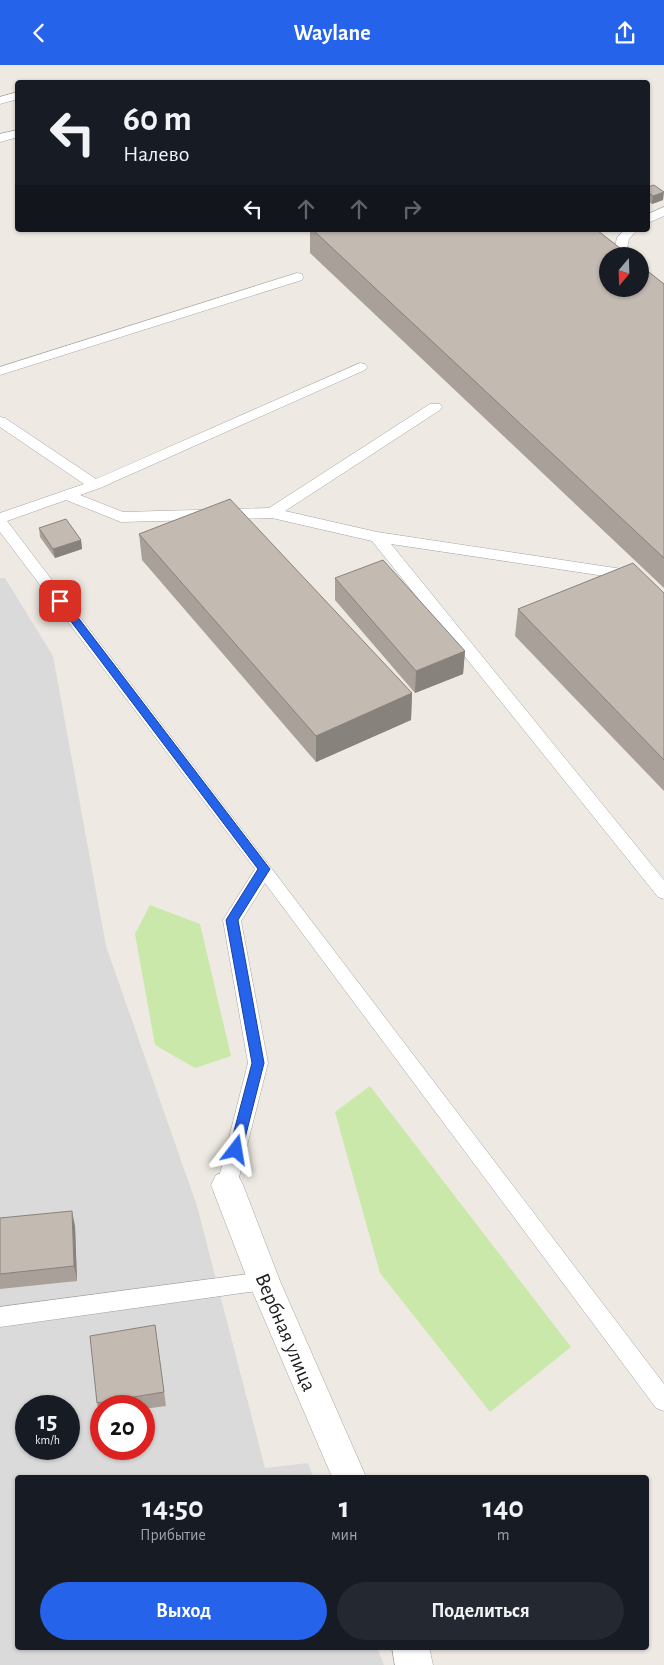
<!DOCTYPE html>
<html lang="ru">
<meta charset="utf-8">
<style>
body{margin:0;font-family:"Alegreya Sans",sans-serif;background:#242831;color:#f1f3f6;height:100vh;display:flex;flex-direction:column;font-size:19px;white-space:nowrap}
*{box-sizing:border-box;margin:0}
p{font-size:16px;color:#9ea1a6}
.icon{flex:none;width:28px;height:28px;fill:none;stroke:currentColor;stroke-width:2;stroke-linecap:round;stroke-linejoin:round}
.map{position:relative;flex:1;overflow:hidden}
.panel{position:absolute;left:15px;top:1410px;width:634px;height:175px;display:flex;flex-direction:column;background:#171b24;border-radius:5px;box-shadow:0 1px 4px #0004}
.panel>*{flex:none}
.top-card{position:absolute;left:15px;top:15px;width:635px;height:152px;border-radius:5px;box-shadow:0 1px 4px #0004;background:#171b24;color:#f1f3f6;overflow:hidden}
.needle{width:32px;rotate:199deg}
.tools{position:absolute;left:599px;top:182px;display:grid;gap:10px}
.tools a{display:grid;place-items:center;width:50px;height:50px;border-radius:50%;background:#171b24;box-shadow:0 1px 4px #0004;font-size:25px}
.speed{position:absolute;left:15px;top:1330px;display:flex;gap:10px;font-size:25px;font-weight:700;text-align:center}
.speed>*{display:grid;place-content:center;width:65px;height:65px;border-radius:50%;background:#171b24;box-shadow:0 1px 4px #0004;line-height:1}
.speed small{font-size:12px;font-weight:400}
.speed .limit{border:8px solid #d22;background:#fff;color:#111}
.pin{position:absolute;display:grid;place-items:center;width:42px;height:42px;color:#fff;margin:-21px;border-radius:10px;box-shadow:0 2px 8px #0006}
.me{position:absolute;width:55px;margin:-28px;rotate:14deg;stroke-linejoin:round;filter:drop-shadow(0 0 4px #0008)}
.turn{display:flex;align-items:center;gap:18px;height:105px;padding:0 25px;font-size:22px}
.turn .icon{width:65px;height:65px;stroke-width:2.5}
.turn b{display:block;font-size:35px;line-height:42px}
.lanes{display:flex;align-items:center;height:48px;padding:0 25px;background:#0003;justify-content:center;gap:25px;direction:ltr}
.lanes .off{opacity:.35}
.eta{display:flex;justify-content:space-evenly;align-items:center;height:85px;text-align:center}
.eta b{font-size:30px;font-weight:700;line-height:35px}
.cta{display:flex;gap:10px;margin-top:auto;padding:10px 25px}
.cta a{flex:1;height:58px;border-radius:30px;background:#2563eb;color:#fff;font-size:20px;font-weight:700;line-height:58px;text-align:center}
.cta a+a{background:#242831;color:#f1f3f6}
header{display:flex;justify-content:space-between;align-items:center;height:65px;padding:0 25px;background:#2563eb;color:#fff;font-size:22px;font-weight:700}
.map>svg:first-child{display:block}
.residential{fill:#dbdada;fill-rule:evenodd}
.grass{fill:#c9e8a9}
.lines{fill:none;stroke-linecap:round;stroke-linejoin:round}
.lane-casing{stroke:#a4a4a4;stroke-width:1}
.street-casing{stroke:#a4a4a4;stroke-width:1}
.lane{fill:#fff;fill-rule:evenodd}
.street{fill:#fff;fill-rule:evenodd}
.wall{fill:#a8a099}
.shaded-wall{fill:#88827d}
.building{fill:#c3bab2;stroke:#88827d}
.route{fill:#2563eb;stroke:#184099}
.labels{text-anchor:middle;stroke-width:5;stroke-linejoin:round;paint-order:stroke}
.near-street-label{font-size:21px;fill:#1d1d1d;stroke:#fff}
</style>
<header><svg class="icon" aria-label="back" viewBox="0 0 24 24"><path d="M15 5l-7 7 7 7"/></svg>Waylane<svg class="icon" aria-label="share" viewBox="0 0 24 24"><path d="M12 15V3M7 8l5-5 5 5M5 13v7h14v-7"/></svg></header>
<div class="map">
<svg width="664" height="1600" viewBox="0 0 664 1600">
<rect width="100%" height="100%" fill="#eeeae3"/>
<!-- residential -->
<path class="residential" d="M 0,513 L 5,513 L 53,591 L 106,881 L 197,1141 L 265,1403 L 308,1398 L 313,1412 L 18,1412 L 18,1582 L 377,1582 L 384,1600 L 0,1600 ZM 26,1341 L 69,1341 L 69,1384 L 26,1384 ZM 101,1341 L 144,1341 L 144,1384 L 101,1384 Z"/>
<!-- grass -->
<path class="grass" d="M 150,840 L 200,859 L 231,991 L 195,1003 L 155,980 L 135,869 Z
M 370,1021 L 571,1282 L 490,1347 L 380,1208 L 335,1047 Z"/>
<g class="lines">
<defs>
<path id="lane" d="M 18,27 L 18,34 L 0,39 L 0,32 Z
M 18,65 L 18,72 L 0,77 L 0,69 Z
M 664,142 L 664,151 L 648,158 L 648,149 Z
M 624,165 L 637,165 L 629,174 L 626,188 L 627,191 L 614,191 L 613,189 L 617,173 Z
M 297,208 L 302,209 L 303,212 L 302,215 L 0,310 L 0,302 Z
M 360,298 L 365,299 L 367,302 L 365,305 L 100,423 L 80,430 L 123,447 L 269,443 L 430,339 L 440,339 L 442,342 L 440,345 L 285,446 L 377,467 L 622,504 L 627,505 L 664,536 L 664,549 L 659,548 L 618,513 L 391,479 L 664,815 L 664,834 L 658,832 L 372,476 L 272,453 L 121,457 L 66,435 L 7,456 L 664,1319 L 664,1346 L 656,1343 L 265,818 L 241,856 L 268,998 L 237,1120 L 234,1126 L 227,1129 L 220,1126 L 217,1120 L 248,998 L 223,855 L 255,804 L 0,467 L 0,448 L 84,419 L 0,362 L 0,352 L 5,353 L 96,414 Z
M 264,1207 L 271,1209 L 274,1216 L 271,1223 L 264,1225 L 0,1262 L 0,1242 Z"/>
<path id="street" d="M 227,1106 L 238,1110 L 243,1120 L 280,1216 L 366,1412 L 332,1412 L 248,1216 L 211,1120 L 216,1110 Z
M 392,1582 L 429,1582 L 433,1600 L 395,1600 Z"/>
</defs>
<!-- lane casing -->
<use href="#lane" class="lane-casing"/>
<!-- street casing -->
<use href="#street" class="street-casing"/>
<!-- lane -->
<use href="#lane" class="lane"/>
<!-- street -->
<use href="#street" class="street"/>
</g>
<!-- wall -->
<path class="wall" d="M 648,122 L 663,135 L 652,139 L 648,136 Z
M 310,165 L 597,165 L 664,219 L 664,523 L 310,188 Z
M 39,463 L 81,475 L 82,484 L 55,493 L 40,472 Z
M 139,469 L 412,628 L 411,655 L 316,697 L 142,495 Z
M 335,513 L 465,586 L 463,609 L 415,628 L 335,535 Z
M 664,528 L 664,726 L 515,571 L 518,544 Z
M 0,1153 L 75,1161 L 77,1216 L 0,1224 Z
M 155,1260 L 166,1341 L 144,1344 L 144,1341 L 101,1341 L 101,1352 L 100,1352 L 97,1338 Z"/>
<!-- shaded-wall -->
<path class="shaded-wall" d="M 664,127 L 663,135 L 652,139 L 653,131 Z
M 81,475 L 82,484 L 55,493 L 53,484 Z
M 465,586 L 463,609 L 415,628 L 416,606 Z
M 412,628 L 411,655 L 316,697 L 316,671 Z
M 72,1146 L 75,1161 L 77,1216 L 74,1201 Z"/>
<!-- building -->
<path class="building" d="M 654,120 L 664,127 L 653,131 L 648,127 L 648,122 Z
M 313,165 L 597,165 L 630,191 L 608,191 L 608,224 L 640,224 L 640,200 L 664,219 L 664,493 Z
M 230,434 L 412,628 L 316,671 L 139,469 Z
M 66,454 L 81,475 L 53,484 L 39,463 Z
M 383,495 L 465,586 L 416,606 L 335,513 Z
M 633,498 L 664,528 L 664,695 L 518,544 Z
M 72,1146 L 74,1201 L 0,1209 L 0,1153 Z
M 155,1260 L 164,1327 L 97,1338 L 90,1271 Z"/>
<!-- route -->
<path class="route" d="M 60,533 L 64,534 L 270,804 L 238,855 L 264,998 L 242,1085 L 240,1089 L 236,1090 L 231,1089 L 229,1085 L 252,998 L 226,855 L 258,804 L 57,538 L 55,536 Z"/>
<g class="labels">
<!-- near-street labels -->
<g class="near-street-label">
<text transform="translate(286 1267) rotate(67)" y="7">Вербная улица</text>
</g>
</g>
</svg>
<div class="tools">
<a><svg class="needle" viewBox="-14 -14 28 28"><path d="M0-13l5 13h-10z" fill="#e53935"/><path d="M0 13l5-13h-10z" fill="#9ea1a6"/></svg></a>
</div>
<div class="speed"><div>15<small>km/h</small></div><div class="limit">20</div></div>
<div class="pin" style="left:60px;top:536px;background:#d93025"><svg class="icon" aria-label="arrive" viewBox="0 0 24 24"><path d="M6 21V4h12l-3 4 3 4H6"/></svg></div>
<svg class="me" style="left:236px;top:1085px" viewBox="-20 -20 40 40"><path d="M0-17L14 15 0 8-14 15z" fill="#2563eb" stroke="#fff" stroke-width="4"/></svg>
<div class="top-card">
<div class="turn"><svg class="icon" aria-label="left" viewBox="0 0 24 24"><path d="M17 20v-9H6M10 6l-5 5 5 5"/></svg><div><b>60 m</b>Налево</div></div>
<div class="lanes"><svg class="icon" aria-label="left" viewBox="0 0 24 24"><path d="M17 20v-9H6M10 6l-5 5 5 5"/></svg><svg class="icon off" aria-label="ahead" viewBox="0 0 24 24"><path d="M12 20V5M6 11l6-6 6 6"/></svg><svg class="icon off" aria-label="ahead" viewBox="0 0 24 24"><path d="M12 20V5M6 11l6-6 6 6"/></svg><svg class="icon off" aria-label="right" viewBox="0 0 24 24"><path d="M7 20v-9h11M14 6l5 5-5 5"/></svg></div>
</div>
<section class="panel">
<div class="eta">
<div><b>14:50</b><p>Прибытие</p></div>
<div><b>1</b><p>мин</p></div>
<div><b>140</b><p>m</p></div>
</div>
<div class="cta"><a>Выход</a><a>Поделиться</a></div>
</section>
</div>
